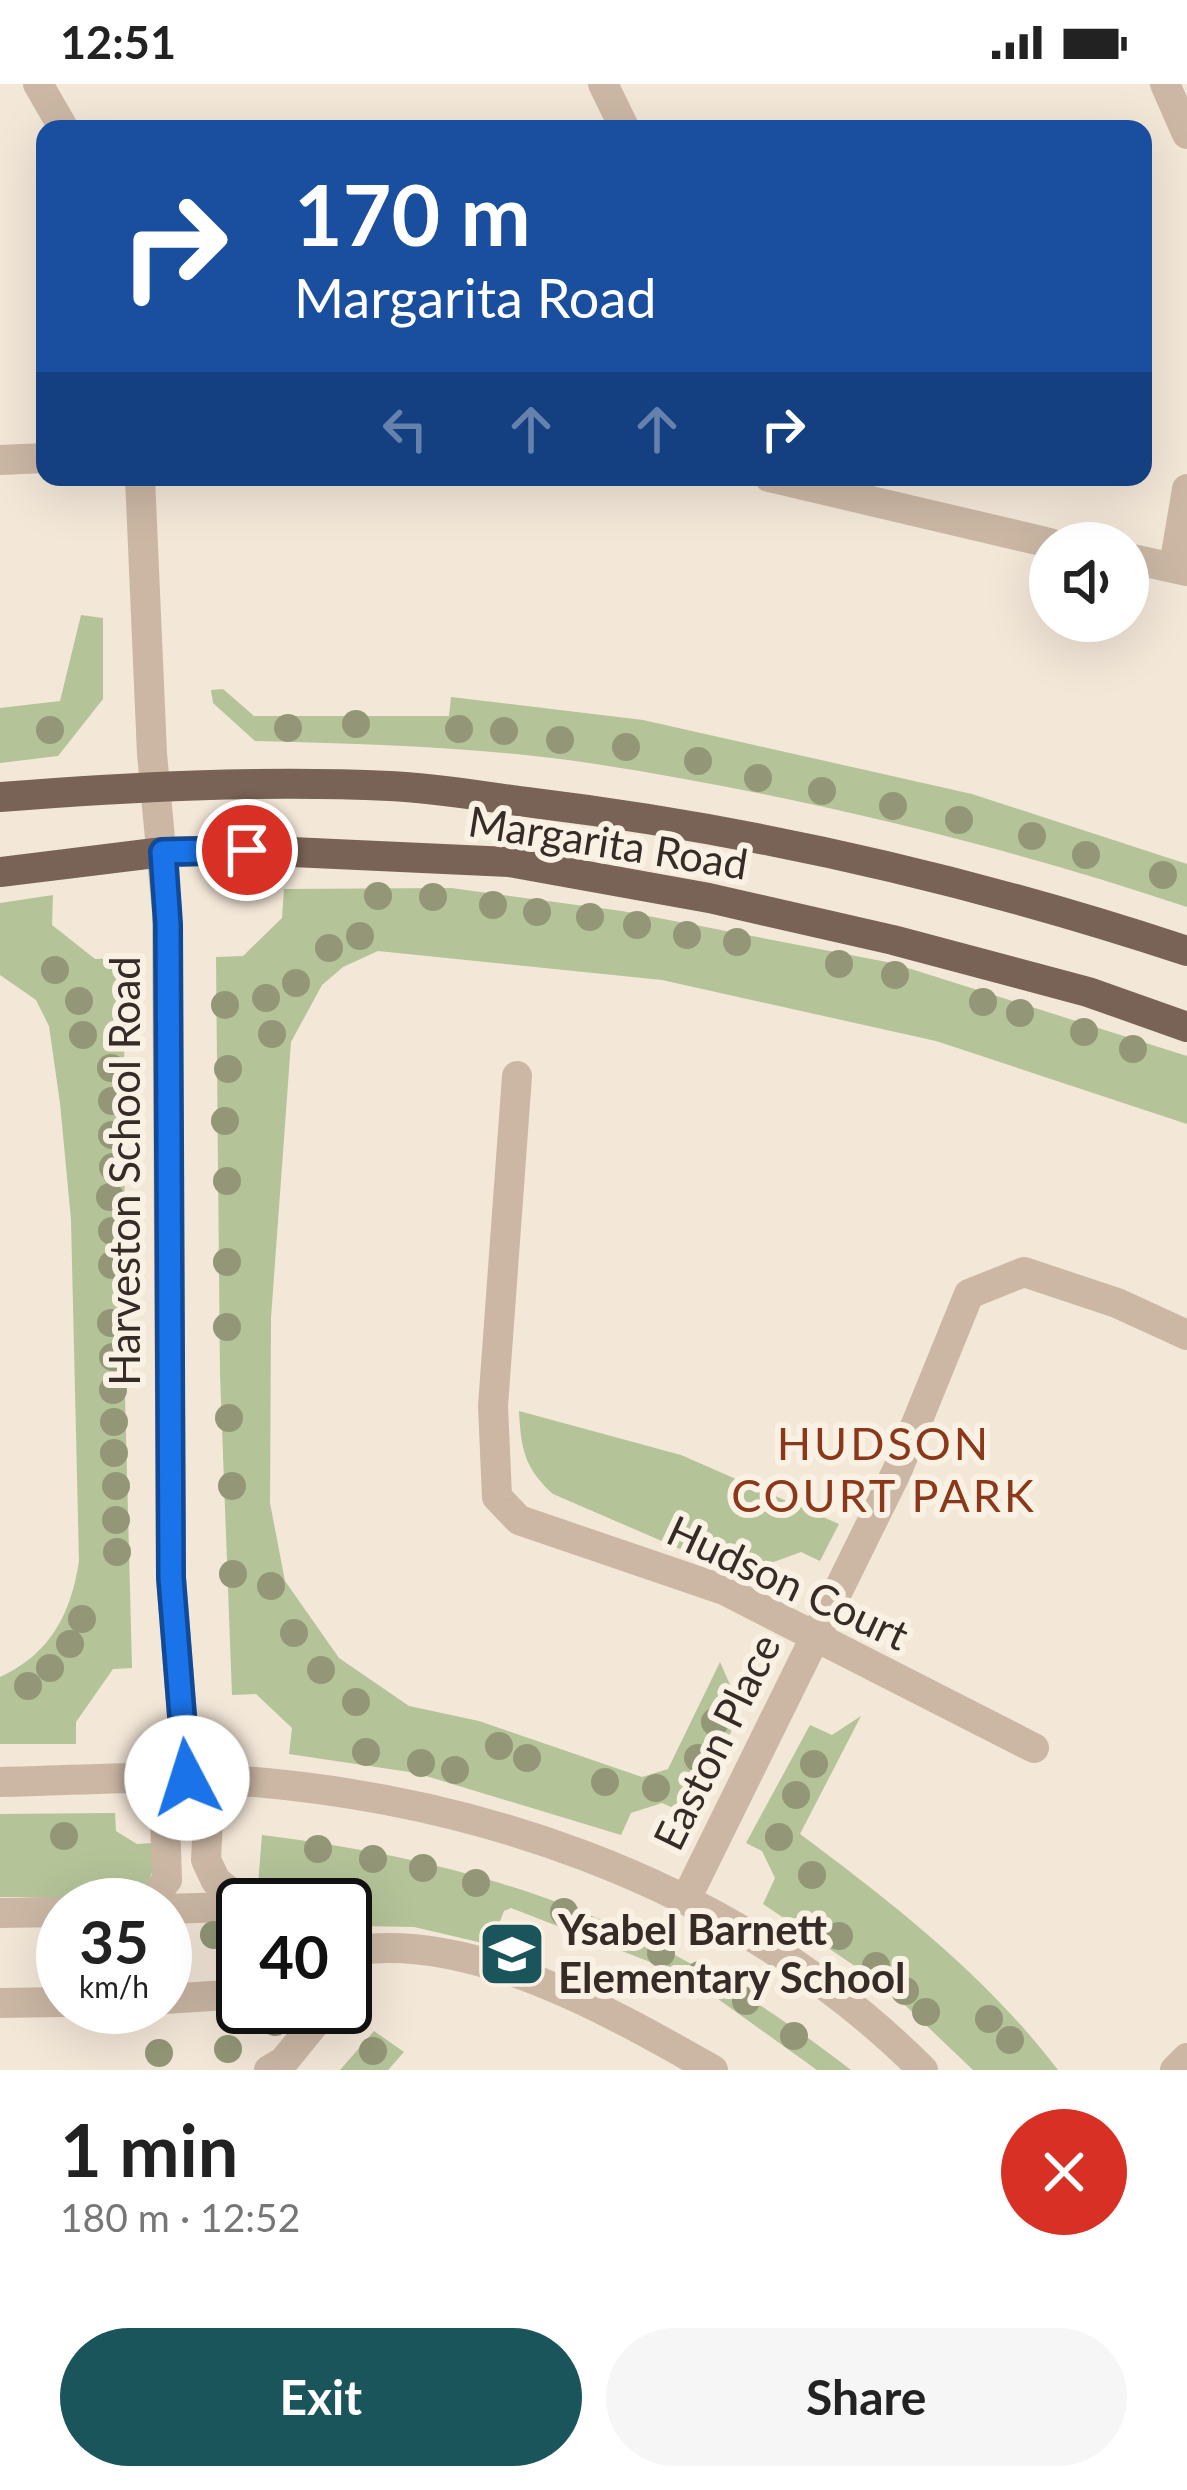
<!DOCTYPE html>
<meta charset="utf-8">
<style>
body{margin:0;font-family:Lato,sans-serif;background:#f6f6f6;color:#222;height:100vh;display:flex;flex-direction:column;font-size:45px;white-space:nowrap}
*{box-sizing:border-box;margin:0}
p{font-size:39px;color:#767676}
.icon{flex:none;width:66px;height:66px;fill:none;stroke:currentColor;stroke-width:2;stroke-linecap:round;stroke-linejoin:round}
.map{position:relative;height:1986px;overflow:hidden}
.drawer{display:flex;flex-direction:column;background:#fff;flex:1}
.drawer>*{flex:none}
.guide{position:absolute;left:36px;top:36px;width:1116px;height:366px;border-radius:24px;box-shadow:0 12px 48px #0002;background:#1a4fa0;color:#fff;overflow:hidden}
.fabs{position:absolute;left:1029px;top:438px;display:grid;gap:24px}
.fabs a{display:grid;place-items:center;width:120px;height:120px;border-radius:50%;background:#fff;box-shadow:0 12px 48px #0002;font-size:60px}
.speed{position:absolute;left:36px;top:1794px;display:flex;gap:24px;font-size:60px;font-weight:700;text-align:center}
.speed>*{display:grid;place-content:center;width:156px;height:156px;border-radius:50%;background:#fff;box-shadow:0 12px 48px #0002;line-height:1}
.speed small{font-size:30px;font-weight:400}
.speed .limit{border:6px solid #111;border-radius:18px;background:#fff;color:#111}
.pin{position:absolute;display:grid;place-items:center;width:102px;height:102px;color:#fff;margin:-51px;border:6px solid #fff;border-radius:50%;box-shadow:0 3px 12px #0007}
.me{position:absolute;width:132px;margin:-66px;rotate:355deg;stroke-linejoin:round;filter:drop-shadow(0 0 9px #0008)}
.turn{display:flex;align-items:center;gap:42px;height:252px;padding:0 60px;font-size:54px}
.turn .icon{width:156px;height:156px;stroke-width:2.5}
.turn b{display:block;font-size:84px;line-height:102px}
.lanes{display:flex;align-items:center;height:114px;padding:0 60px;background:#0003;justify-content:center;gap:60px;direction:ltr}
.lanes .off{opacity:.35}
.round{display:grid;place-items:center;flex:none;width:126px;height:126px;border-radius:63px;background:#f6f6f6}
.summary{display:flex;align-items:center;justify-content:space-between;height:204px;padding:0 60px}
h1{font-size:72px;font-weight:700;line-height:90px}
.primary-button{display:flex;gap:24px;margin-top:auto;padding:24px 60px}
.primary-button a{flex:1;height:138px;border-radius:72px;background:#19555a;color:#fff;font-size:48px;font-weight:700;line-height:138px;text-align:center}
.primary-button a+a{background:#f6f6f6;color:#222}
.status{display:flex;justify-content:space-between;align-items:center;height:84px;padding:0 60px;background:#fff;direction:ltr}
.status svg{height:33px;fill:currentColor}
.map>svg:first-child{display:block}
.green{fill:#b4c398}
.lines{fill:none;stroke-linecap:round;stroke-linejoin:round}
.minor{stroke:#cbb7a4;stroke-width:30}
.major{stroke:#796256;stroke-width:30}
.tree{fill:#939777}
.route-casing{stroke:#114b97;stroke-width:30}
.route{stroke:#1a73e8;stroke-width:21}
.labels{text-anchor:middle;stroke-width:12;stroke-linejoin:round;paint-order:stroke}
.street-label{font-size:42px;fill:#362b26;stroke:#faf1e5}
.poi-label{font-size:42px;font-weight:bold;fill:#362b26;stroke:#faf1e5;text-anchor:start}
.neighbourhood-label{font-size:45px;letter-spacing:3px;fill:#8a371a;stroke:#faf1e5}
</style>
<div class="status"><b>12:51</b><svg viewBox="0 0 49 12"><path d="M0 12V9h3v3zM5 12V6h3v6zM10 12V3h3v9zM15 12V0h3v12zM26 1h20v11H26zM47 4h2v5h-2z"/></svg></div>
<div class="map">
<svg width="1187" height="1986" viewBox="0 0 1187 1986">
<rect width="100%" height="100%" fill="#f3e7d8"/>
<!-- green -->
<path class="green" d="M 81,531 L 103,534 L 103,615 L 58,672 L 0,679 L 0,624 L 60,617 Z
M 223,605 L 254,632 L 449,632 L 451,613 L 643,636 L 972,710 L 1187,780 L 1187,823 C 998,760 799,712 602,681 C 488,663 370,660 255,657 L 213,619 L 211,606 Z
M 451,804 L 622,827 L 892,879 L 1187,972 L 1187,1040 L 936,957 L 662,896 L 378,867 L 343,883 L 322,901 L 291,958 L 271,1234 L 270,1419 L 285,1497 L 339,1574 L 409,1622 L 479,1637 L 642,1693 L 668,1685 L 720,1578 L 731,1603 L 748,1612 L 691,1732 L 662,1719 L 631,1729 L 621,1751 L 416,1689 L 289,1670 L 292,1644 L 256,1610 L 232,1611 L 220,1290 L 216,873 L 243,872 L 282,834 L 284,805 Z
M 53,811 L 52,841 L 95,875 L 124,874 L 125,1312 L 132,1584 L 113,1585 L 76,1638 L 76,1660 L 0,1660 L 0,1593 C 50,1570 71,1530 79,1477 L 71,1136 L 60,1019 L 49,942 L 36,916 L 0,891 L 0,819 Z
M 519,1327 L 681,1371 L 839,1440 L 820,1477 L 801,1468 L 768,1480 L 759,1499 L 553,1410 C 524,1384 521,1364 519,1327 Z
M 861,1632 L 800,1750 C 894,1820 986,1892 1058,1986 L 973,1986 L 886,1903 L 763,1820 L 775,1794 L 762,1767 L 746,1759 L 810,1641 L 832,1651 Z
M 115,1729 L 116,1747 L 137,1760 L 154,1759 C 154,1776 156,1792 142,1803 C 121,1820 30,1812 0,1813 L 0,1730 Z
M 262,1751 C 499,1781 660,1839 851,1986 L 817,1986 L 718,1915 L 658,1881 L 511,1824 L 504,1827 L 491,1861 L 414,1843 L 361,1842 C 330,1810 307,1796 258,1801 Z
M 374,1947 L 404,1968 L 388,1986 L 340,1986 Z"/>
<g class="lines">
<!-- minor -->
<path class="minor" d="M 38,0 L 64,45
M 603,0 L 625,45
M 1165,0 L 1187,50
M 0,376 L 45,374
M 140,393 L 152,670 L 167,828 L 171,1494 L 187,1694 L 208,1734 L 206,1776 L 216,1797 L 244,1819
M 769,393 L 1050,459
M 1128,474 L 1187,487
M 1174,482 L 1187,405
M 517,992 L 493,1322 L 497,1413 L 519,1436 L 724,1506 L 1034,1664
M 0,1698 C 64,1697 129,1692 192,1694 C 459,1705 731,1794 923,1986
M 686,1815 L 897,1387 L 969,1210 L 1024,1188 L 1117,1219 L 1187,1251
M 147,1821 L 167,1796 L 165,1733 L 187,1694
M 165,1825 L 294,1821
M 0,1829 L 63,1828
M 350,1867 C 471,1847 611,1928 713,1986
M 165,1915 L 243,1910
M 0,1919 L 63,1918
M 269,1986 L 284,1977 L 328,1923
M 1175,1986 L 1187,1974"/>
<!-- major -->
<path class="major" d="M 0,713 C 130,703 259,696 390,702 C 437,704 486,713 534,719 C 755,746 975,797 1187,867
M 0,788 L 163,768 L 247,766 L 509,778 L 709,814 L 893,856 L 1088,908 L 1187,943"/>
</g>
<!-- trees -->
<g class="tree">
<circle cx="356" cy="640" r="14"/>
<circle cx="288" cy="644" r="14"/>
<circle cx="459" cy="645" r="14"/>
<circle cx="50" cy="646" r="14"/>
<circle cx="504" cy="647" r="14"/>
<circle cx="560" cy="656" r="14"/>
<circle cx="626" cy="663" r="14"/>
<circle cx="698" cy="677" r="14"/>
<circle cx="758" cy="694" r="14"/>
<circle cx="822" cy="707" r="14"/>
<circle cx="893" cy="722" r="14"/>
<circle cx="959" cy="736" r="14"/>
<circle cx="1032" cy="752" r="14"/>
<circle cx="1086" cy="771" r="14"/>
<circle cx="1163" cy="791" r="14"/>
<circle cx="378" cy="812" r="14"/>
<circle cx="433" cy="813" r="14"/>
<circle cx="493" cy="821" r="14"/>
<circle cx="537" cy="828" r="14"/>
<circle cx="590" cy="833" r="14"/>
<circle cx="637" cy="841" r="14"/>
<circle cx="687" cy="851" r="14"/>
<circle cx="360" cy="852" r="14"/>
<circle cx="737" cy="858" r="14"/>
<circle cx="329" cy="864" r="14"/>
<circle cx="839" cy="880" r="14"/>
<circle cx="55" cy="886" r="14"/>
<circle cx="895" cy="891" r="14"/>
<circle cx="296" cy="899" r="14"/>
<circle cx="266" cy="914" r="14"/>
<circle cx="79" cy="917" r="14"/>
<circle cx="983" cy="918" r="14"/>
<circle cx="225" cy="921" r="14"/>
<circle cx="1020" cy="929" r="14"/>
<circle cx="1084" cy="948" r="14"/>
<circle cx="272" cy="950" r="14"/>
<circle cx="83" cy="951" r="14"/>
<circle cx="1133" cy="965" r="14"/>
<circle cx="111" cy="984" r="14"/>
<circle cx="228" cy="985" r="14"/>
<circle cx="112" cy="1017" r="14"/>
<circle cx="225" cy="1037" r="14"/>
<circle cx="112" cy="1051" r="14"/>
<circle cx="113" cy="1083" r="14"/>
<circle cx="227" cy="1097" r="14"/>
<circle cx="110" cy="1113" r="14"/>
<circle cx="112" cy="1147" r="14"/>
<circle cx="227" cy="1178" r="14"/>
<circle cx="112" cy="1181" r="14"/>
<circle cx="111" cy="1239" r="14"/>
<circle cx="227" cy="1243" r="14"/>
<circle cx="113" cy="1273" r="14"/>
<circle cx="113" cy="1306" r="14"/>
<circle cx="229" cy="1334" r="14"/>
<circle cx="114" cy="1338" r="14"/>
<circle cx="114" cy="1369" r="14"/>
<circle cx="116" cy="1402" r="14"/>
<circle cx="232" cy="1402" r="14"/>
<circle cx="116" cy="1436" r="14"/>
<circle cx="117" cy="1468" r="14"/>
<circle cx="233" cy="1490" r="14"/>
<circle cx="271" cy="1502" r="14"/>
<circle cx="82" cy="1535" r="14"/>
<circle cx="294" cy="1549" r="14"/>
<circle cx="70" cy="1560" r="14"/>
<circle cx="50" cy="1584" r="14"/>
<circle cx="321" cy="1586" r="14"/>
<circle cx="28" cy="1602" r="14"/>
<circle cx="356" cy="1618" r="14"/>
<circle cx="715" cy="1638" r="14"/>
<circle cx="499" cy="1662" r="14"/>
<circle cx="366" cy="1668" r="14"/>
<circle cx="527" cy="1674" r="14"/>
<circle cx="698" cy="1674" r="14"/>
<circle cx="421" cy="1679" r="14"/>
<circle cx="814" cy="1680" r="14"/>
<circle cx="455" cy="1686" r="14"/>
<circle cx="605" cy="1698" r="14"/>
<circle cx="656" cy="1704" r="14"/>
<circle cx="796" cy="1711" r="14"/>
<circle cx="64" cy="1752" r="14"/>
<circle cx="779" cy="1753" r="14"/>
<circle cx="318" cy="1765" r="14"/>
<circle cx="373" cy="1775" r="14"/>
<circle cx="423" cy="1784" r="14"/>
<circle cx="812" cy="1791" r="14"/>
<circle cx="476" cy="1799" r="14"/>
<circle cx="564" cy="1828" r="14"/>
<circle cx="618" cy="1849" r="14"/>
<circle cx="214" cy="1851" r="14"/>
<circle cx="839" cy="1852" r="14"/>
<circle cx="661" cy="1869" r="14"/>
<circle cx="876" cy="1882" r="14"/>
<circle cx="700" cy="1891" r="14"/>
<circle cx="905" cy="1907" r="14"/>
<circle cx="746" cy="1917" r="14"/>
<circle cx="926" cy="1928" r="14"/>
<circle cx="989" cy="1935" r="14"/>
<circle cx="275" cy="1938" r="14"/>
<circle cx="794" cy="1952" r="14"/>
<circle cx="1010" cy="1956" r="14"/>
<circle cx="228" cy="1965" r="14"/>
<circle cx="373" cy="1967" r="14"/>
<circle cx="159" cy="1969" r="14"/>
</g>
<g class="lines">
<defs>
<path id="route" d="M 187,1694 L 171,1494 L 168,840 L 163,768 L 247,766"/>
</defs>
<!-- route casing -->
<use href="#route" class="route-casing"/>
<!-- route -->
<use href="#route" class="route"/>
</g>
<!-- icons -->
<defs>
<symbol id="school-square" viewBox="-11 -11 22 22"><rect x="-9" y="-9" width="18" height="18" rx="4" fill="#19555a" stroke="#faf1e5"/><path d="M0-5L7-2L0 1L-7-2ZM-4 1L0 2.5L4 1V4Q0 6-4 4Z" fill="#fff"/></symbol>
</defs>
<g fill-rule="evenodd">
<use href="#school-square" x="474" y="1832" width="76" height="76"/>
</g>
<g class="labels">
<!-- street labels -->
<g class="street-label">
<text transform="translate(608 759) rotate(9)" y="15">Margarita Road</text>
<text transform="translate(125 1087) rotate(-90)" y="15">Harveston School Road</text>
<text transform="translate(788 1499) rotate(25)" y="15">Hudson Court</text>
<text transform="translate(717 1658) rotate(-64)" y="15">Easton Place</text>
</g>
<!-- poi labels -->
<g class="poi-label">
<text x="558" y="1861">Ysabel Barnett<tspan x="558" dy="48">Elementary School</tspan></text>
</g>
<!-- neighbourhood labels -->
<g class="neighbourhood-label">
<text x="884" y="1376">HUDSON<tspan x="884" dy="52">COURT PARK</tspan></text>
</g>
</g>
</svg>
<div class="fabs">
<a><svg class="icon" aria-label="sound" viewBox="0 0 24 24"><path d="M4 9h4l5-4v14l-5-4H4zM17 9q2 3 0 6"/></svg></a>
</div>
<div class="speed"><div>35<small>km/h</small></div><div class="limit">40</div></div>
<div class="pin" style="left:247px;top:766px;background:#d93025"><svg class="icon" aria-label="arrive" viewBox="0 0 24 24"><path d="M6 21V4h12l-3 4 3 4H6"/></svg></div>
<svg class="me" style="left:187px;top:1694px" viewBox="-20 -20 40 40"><circle r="19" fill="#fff"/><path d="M0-13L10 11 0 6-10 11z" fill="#1a73e8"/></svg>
<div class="guide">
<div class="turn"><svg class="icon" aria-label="right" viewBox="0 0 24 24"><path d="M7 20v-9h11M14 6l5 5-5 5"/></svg><div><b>170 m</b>Margarita Road</div></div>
<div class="lanes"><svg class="icon off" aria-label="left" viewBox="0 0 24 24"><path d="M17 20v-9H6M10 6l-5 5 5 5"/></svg><svg class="icon off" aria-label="ahead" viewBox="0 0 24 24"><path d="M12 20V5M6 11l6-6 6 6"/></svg><svg class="icon off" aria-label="ahead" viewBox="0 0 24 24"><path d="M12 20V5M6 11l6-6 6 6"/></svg><svg class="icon" aria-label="right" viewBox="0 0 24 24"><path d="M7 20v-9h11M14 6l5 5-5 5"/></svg></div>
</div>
</div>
<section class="drawer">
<div class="summary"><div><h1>1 min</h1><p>180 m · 12:52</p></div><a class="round" style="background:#d93025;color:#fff"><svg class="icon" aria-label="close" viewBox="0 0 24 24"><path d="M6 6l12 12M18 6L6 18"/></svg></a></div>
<div class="primary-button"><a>Exit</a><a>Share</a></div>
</section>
